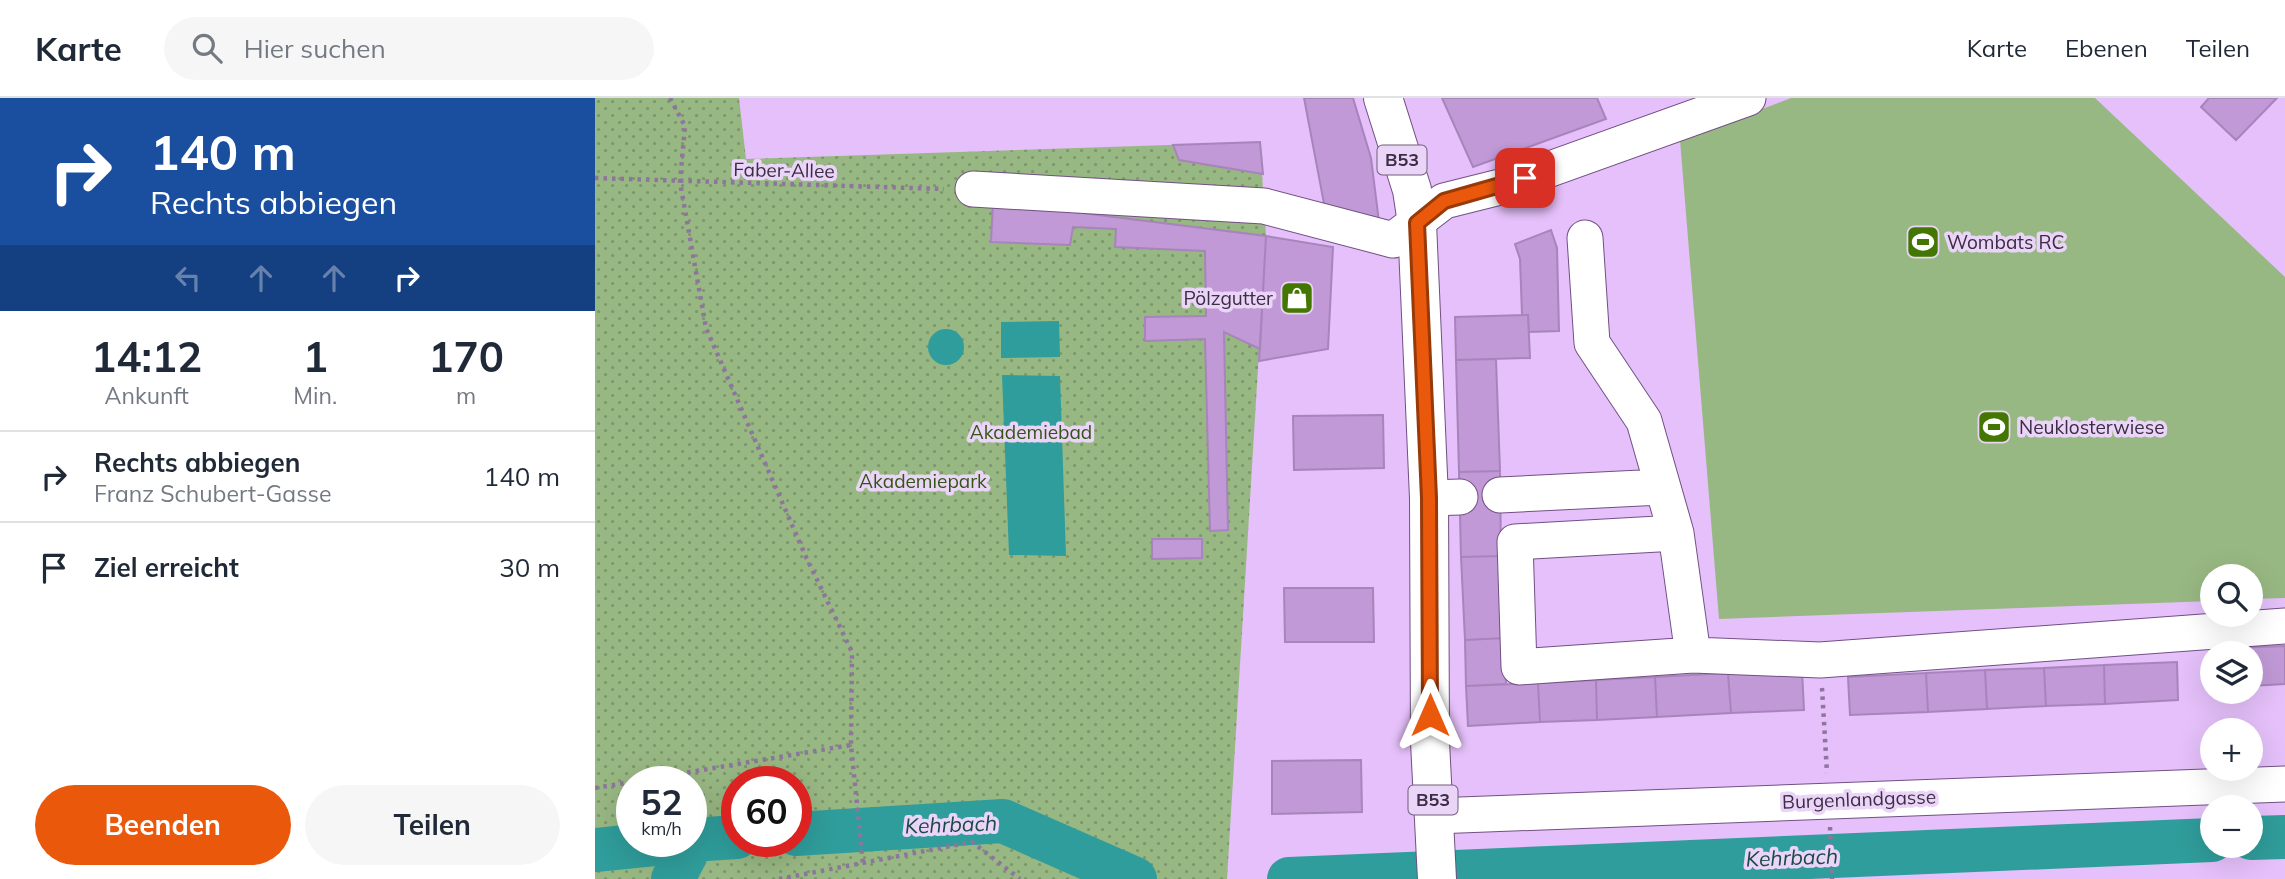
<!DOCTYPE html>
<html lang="de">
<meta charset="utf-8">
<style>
body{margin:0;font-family:Mulish,sans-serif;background:#f6f6f7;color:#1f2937;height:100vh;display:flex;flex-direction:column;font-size:26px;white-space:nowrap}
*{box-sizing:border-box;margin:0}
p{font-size:23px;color:#747a83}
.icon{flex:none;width:38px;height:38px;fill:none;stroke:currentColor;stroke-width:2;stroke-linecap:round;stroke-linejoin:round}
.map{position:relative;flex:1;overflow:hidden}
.sheet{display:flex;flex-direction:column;background:#fff;width:595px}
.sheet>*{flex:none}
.guide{background:#1a4fa0;color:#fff;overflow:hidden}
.fabs{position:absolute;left:1605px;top:466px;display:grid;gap:14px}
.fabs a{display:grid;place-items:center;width:63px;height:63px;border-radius:50%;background:#fff;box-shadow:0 7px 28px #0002;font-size:35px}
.speed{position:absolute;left:21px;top:668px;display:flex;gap:14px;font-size:35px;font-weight:700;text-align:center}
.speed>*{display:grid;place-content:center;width:91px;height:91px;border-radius:50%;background:#fff;box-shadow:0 7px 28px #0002;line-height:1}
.speed small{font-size:18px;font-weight:400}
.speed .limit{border:10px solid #d22;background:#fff;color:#111}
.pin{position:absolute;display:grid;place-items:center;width:60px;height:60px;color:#fff;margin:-30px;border-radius:14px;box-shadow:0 4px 10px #0006}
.me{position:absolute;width:77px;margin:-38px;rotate:0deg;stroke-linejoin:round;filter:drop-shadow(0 0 5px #0008)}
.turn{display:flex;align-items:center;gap:24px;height:147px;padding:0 35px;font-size:32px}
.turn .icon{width:91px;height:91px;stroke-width:2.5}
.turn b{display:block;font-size:49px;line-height:60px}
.lanes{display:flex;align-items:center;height:66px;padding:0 35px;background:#0003;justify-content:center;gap:35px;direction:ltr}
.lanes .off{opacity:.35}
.eta{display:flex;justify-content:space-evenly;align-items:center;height:119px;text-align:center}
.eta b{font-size:42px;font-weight:700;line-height:49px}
.primary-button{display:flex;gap:14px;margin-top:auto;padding:14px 35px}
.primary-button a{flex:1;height:80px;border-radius:42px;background:#ea580c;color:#fff;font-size:28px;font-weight:700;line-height:80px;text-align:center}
.primary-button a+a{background:#f6f6f7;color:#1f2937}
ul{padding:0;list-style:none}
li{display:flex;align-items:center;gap:21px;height:91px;padding:0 35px;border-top:2px solid #e0e1e3}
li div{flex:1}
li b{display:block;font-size:26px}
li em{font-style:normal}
header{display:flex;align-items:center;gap:42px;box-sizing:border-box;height:98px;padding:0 35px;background:#fff;border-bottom:2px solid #e0e1e3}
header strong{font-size:33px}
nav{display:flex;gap:38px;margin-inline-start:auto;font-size:24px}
.search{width:490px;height:63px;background:#f6f6f7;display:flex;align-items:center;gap:18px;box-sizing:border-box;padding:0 24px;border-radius:38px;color:#747a83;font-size:26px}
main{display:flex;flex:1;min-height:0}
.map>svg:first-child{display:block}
.grass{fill:#98b883}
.park{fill:url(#park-dots);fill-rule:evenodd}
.water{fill:#2f9d9b}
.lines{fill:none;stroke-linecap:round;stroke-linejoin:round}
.river{stroke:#2f9d9b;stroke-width:44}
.building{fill:#c099d6;stroke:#a784bb;stroke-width:2}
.minor-casing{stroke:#715083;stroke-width:37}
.major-casing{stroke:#715083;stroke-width:40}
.path{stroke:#8e759d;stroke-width:4.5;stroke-dasharray:3.5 5;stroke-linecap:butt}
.minor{stroke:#fff;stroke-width:35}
.major{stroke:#fff;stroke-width:38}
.route-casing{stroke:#983908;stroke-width:18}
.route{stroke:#ea580c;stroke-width:12}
.labels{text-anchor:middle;stroke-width:7;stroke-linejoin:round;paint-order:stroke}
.shield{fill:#ead4f7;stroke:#705f79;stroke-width:2}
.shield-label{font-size:18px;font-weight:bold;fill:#3b2d43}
.street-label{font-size:19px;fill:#3b2d43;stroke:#ead4f7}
.poi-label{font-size:19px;fill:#3b2d43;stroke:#ead4f7;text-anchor:start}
.park-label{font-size:19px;fill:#335513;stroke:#ead4f7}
.water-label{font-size:21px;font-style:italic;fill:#1b4948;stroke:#ead4f7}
</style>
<header>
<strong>Karte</strong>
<div class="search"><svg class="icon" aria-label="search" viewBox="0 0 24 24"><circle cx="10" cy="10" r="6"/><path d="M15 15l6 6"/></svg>Hier suchen</div>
<nav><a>Karte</a><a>Ebenen</a><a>Teilen</a></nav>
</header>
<main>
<section class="sheet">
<div class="guide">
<div class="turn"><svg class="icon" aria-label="right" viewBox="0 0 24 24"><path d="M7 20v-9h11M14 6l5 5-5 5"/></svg><div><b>140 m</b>Rechts abbiegen</div></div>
<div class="lanes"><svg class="icon off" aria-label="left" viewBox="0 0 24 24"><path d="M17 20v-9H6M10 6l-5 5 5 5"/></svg><svg class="icon off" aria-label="ahead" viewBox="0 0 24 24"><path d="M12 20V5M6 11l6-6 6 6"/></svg><svg class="icon off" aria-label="ahead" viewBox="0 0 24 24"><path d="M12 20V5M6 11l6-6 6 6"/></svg><svg class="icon" aria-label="right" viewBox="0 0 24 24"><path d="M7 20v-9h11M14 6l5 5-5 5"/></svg></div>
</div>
<div class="eta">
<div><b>14:12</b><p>Ankunft</p></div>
<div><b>1</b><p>Min.</p></div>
<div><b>170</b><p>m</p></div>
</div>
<ul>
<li><svg class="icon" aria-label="right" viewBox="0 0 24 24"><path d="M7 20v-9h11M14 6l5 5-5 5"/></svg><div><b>Rechts abbiegen</b><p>Franz Schubert-Gasse</p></div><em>140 m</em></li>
<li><svg class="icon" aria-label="arrive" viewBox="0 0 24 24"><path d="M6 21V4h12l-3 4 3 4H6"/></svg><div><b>Ziel erreicht</b></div><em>30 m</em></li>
</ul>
<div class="primary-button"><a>Beenden</a><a>Teilen</a></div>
</section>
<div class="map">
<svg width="1690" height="781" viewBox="0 0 1690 781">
<defs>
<pattern id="park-dots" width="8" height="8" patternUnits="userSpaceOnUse" patternTransform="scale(1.75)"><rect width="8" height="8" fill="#98b883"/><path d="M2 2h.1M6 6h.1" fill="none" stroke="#7d966d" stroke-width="1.8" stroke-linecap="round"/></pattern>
</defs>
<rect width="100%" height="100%" fill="#e5c0fa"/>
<!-- grass -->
<path class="grass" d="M 1196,0 L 1500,0 L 1690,179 L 1690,500 L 1656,501 L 1656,478 L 1617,478 L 1617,503 L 1124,521 L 1085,42 Z"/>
<!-- park -->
<path class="park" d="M 0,0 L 144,0 L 151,61 L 665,44 L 671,138 L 632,781 L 0,781 ZM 37,684 L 96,684 L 96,744 L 37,744 ZM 142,684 L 201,684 L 201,744 L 142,744 Z"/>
<!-- water -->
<path class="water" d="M 464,223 L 465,259 L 406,260 L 406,224 Z
M333 249a18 18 0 1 1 36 0a18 18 0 1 1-36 0Z
M 407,277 L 465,278 L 471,458 L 414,457 Z"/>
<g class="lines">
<!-- river -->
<path class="river" d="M 201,736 L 408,723 L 540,781
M 1656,740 L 1690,739
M 96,742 L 142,739
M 0,752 L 79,744
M 78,781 L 98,742
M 694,781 L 1617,742"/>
</g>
<!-- building -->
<path class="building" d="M 709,0 L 758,0 L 776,60 L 784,124 L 730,111 Z
M 847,0 L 1002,0 L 1011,21 L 878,69 Z
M 1614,0 L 1682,0 L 1641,42 L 1606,9 Z
M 665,44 L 668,76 L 584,62 L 578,47 Z
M 398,104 L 671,138 L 665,251 L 629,234 L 633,432 L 615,433 L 610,241 L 550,243 L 550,219 L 611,218 L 610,153 L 520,149 L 521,131 L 478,129 L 475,147 L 396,144 Z
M 956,132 L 962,150 L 964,233 L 934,234 L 933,217 L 927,217 L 925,161 L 920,146 Z
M 671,138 L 738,149 L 733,251 L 664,263 Z
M 933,217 L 935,260 L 861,262 L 860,219 Z
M 901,261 L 905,373 L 864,374 L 861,262 Z
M 788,317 L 789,370 L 699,372 L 698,318 Z
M 905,373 L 906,458 L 866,459 L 864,374 Z
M 557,441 L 607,441 L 607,460 L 557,461 Z
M 906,458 L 910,540 L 870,542 L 866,459 Z
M 689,490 L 778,490 L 779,544 L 690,544 Z
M 910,540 L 911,586 L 871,588 L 870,542 Z
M 1690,548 L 1690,586 L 1656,588 L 1656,555 L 1629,555 L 1629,550 Z
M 1582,564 L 1583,602 L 1510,606 L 1509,567 Z
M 1509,567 L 1510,606 L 1451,608 L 1449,570 Z
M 1449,570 L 1451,608 L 1392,611 L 1390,572 Z
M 1207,572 L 1209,612 L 1136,615 L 1133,575 Z
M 1390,572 L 1392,611 L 1333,614 L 1331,575 Z
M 1133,575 L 1136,615 L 1062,619 L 1060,579 Z
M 1331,575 L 1333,614 L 1255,617 L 1253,579 Z
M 1060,579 L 1062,619 L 1002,622 L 1001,582 Z
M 1001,582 L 1002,622 L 945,624 L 943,585 Z
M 943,585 L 945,624 L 873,628 L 871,588 Z
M 766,662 L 767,714 L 677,716 L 677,663 Z"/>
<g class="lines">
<defs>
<path id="minor" d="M 378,91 L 669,108 L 798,142 L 849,103 L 905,89 L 1153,0
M 990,140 L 997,245 L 1049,323 L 1081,435 L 1098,557
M 905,397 L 1066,389
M 834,400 L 865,399
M 1081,435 L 920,444 L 924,569 L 1098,557 L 1225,562 L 1690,528
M 839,718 L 1690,686"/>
<path id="major" d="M 788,0 L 817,92 L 822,125 L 834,400 L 835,644 L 842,781"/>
</defs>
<!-- minor casing -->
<use href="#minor" class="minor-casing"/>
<!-- major casing -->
<use href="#major" class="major-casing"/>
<!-- path -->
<path class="path" d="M 75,0 L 90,28 L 85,84 L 111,230 L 211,459 L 257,554 L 256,647 L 268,766
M 0,80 L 349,91
M 1227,590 L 1232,675
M 0,690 L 256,647
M 1235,729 L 1237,781
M 184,781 L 377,744 L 425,781"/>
<!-- minor -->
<use href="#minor" class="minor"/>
<!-- major -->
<use href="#major" class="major"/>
</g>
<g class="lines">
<defs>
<path id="route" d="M 835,617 L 834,400 L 822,125 L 849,103 L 930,80"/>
</defs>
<!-- route casing -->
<use href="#route" class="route-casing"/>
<!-- route -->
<use href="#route" class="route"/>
</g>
<!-- icons -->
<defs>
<symbol id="stadium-square" viewBox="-11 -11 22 22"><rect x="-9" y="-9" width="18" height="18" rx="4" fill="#437701" stroke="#ead4f7"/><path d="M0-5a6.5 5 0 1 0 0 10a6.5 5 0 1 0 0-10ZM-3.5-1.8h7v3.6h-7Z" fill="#fff"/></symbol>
<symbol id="shop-square" viewBox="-11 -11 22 22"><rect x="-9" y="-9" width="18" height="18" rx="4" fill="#437701" stroke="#ead4f7"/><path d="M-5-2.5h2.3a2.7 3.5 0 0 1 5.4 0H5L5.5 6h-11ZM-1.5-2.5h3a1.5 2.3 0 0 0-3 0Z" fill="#fff"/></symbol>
</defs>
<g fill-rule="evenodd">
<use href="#stadium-square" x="1309" y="125" width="38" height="38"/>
<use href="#shop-square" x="683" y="181" width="38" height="38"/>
<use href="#stadium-square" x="1380" y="310" width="38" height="38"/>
</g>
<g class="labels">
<!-- shield labels -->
<g class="shield">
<rect x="782.5" y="47.5" width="49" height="29" rx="5"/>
<rect x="813.5" y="687.5" width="49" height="29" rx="5"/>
</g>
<g class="shield-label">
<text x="807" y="68">B53</text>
<text x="838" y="708">B53</text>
</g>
<!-- street labels -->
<g class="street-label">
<text transform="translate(189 72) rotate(1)" y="7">Faber-Allee</text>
<text transform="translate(1264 701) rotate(-2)" y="7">Burgenlandgasse</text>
</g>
<!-- poi labels -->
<g class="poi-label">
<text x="1352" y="151">Wombats RC</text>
<text x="678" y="207" text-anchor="end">Pölzgutter</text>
<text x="1424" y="336">Neuklosterwiese</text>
</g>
<!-- park labels -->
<g class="park-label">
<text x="436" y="341">Akademiebad</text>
<text x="328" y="390">Akademiepark</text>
</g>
<!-- water labels -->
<g class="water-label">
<text transform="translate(356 727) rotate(-2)" y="7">Kehrbach</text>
<text transform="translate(1197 760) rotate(-2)" y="7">Kehrbach</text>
</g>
</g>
</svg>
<div class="fabs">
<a><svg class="icon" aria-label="search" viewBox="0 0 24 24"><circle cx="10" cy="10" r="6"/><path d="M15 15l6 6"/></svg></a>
<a><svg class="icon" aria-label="layers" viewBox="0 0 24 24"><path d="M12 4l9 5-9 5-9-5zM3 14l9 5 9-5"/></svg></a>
<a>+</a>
<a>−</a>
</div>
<div class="speed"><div>52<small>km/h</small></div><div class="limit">60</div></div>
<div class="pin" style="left:930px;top:80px;background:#d93025"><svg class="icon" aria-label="arrive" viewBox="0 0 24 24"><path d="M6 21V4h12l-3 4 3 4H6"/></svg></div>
<svg class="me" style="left:835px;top:617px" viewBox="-20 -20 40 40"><path d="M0-17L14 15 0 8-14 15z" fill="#ea580c" stroke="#fff" stroke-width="4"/></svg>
</div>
</main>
